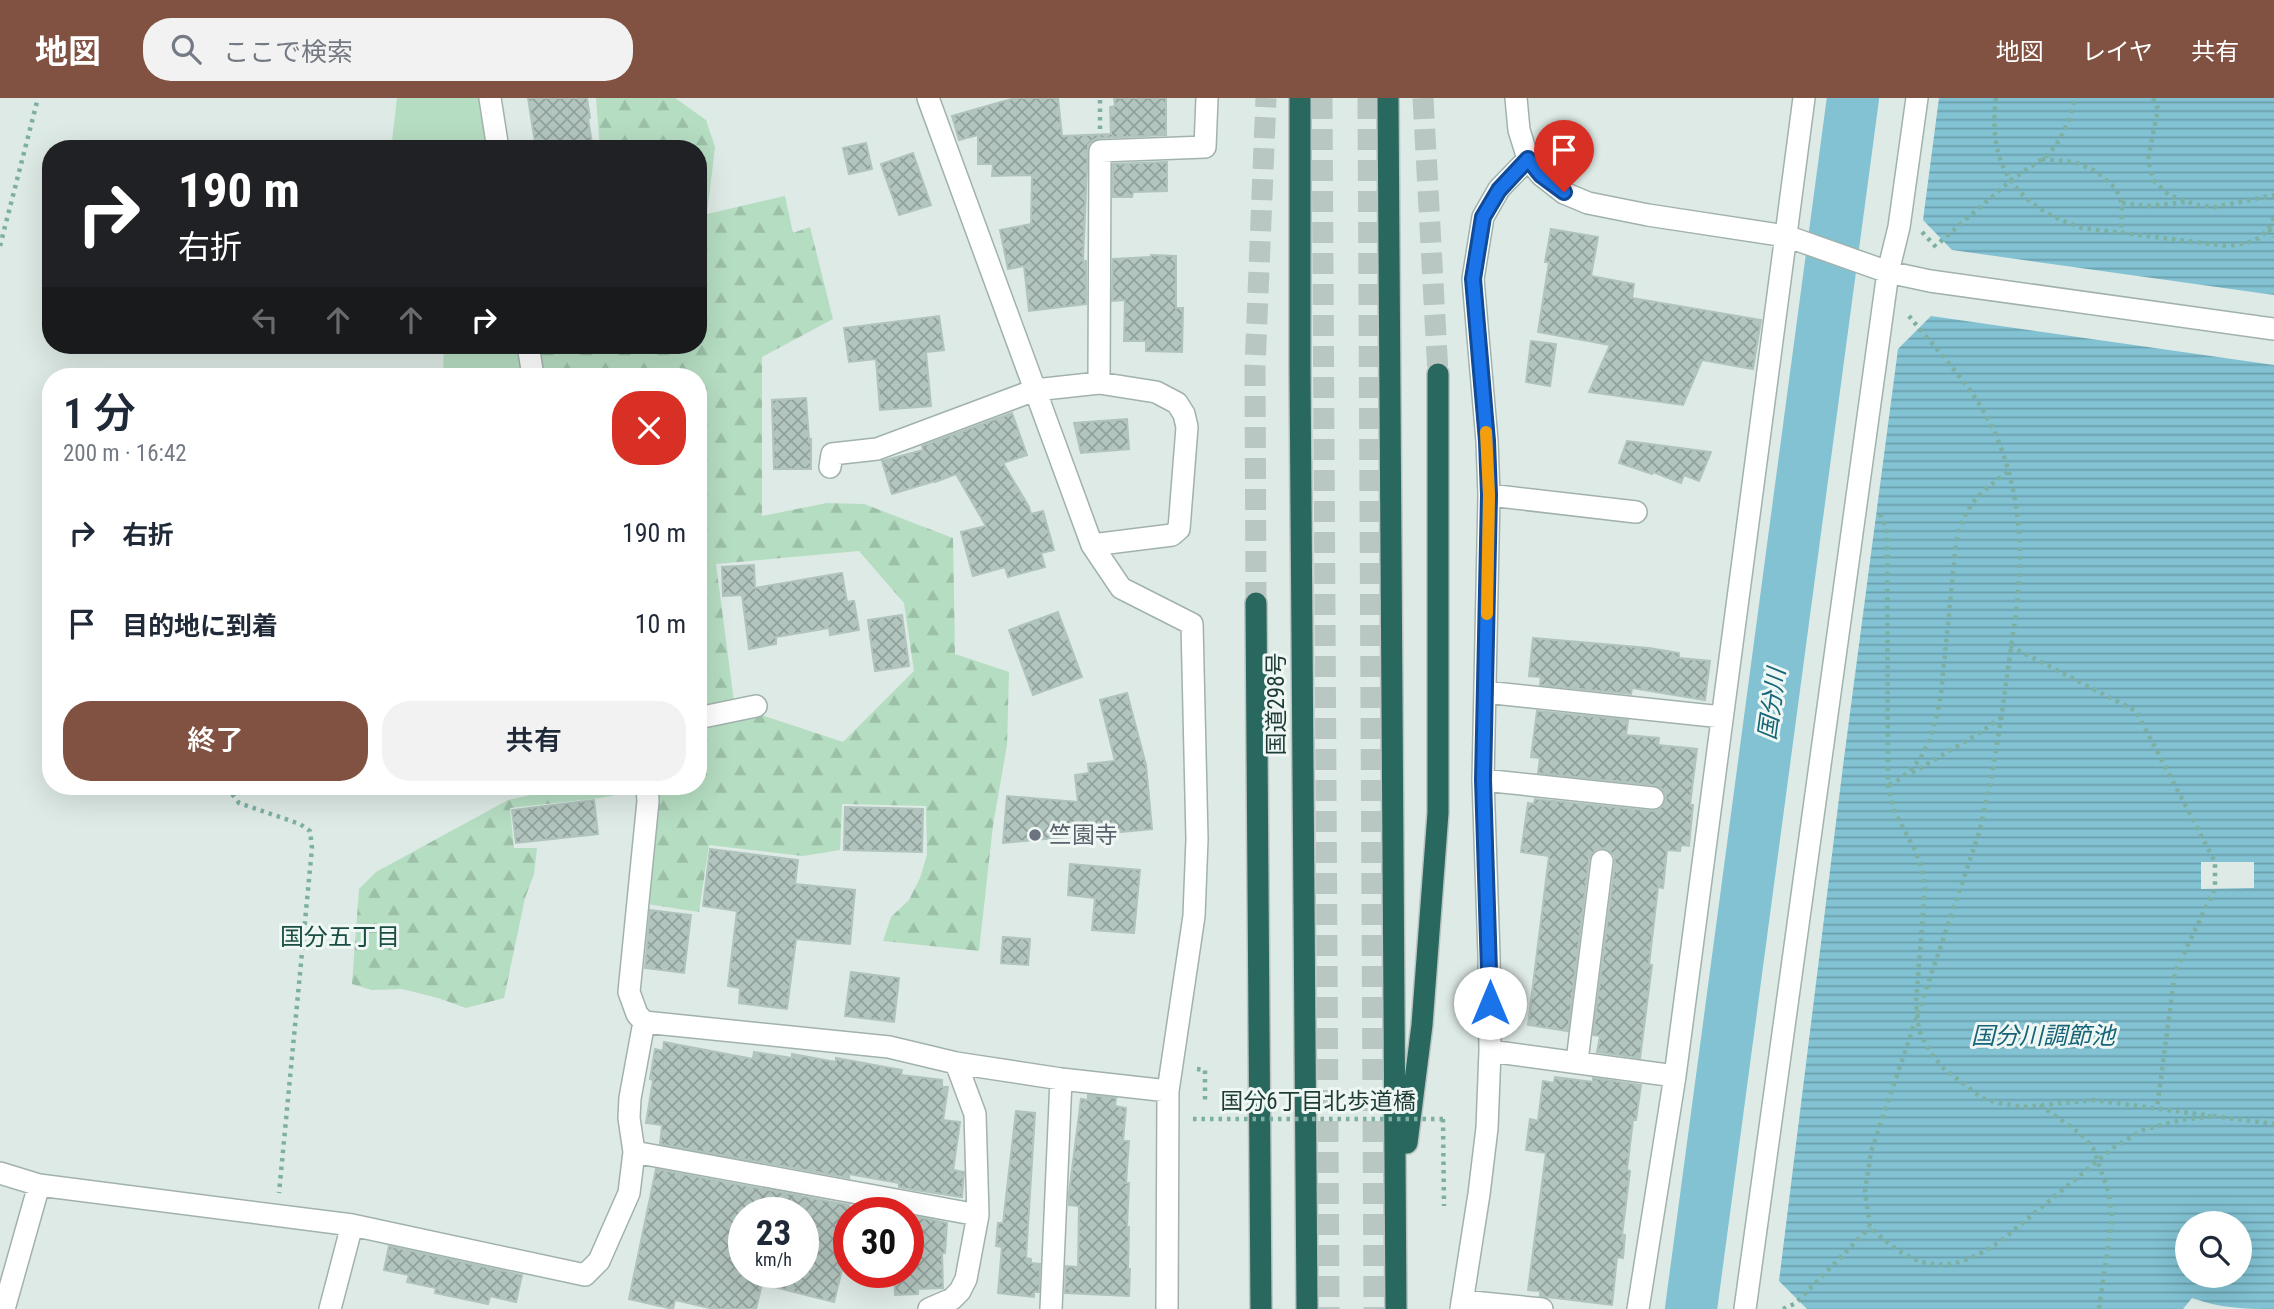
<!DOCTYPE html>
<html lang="ja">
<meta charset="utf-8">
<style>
body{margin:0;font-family:"Roboto Condensed","Noto Sans JP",sans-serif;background:#f2f2f3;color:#1f2937;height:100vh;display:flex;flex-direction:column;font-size:26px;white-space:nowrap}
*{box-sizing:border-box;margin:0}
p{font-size:23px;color:#747a83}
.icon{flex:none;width:38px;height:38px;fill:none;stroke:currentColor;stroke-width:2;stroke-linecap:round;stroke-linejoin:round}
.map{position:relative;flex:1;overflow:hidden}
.sheet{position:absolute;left:42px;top:270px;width:665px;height:427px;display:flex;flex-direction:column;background:#fff;border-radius:28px;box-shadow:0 7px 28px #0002}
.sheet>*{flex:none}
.guide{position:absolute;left:42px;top:42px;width:665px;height:214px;border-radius:28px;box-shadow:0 7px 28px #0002;background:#202124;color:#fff;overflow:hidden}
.fabs{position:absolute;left:2175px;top:1113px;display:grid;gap:14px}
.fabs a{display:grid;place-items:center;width:77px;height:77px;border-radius:50%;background:#fff;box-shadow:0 7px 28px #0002;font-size:35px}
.speed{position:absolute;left:728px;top:1099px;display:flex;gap:14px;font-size:35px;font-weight:700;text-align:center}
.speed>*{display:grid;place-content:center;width:91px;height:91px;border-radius:50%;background:#fff;box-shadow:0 7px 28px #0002;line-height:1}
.speed small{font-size:18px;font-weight:400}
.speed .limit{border:10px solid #d22;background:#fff;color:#111}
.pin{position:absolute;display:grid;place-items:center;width:60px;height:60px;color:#fff;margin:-72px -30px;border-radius:50% 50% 50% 0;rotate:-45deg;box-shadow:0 0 7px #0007}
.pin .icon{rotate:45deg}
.me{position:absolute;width:77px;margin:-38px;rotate:0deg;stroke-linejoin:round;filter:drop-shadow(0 0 5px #0008)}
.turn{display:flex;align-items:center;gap:24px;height:147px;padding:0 21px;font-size:32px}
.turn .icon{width:91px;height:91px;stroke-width:2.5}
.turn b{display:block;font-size:49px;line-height:60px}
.lanes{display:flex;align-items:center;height:66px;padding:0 21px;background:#0003;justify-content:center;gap:35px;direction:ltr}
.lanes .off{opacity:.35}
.round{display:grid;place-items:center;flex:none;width:74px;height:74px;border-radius:28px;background:#f2f2f3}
.overview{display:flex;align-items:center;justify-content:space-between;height:119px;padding:0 21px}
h1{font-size:42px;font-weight:600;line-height:52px}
.button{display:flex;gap:14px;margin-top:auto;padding:14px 21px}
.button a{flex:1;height:80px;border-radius:28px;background:#815141;color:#fff;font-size:28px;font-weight:600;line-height:80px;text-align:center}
.button a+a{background:#f2f2f3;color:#1f2937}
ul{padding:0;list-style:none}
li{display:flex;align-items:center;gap:21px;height:91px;padding:0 21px}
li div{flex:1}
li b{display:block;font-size:26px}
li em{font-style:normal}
header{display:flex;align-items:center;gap:42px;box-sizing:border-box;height:98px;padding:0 35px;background:#815141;color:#fff}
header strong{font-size:33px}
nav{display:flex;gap:38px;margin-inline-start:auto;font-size:24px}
.search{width:490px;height:63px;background:#f2f2f3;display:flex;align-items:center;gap:18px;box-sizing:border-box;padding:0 24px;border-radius:28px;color:#747a83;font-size:26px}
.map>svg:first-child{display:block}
.green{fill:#b5ddc2}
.forest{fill:url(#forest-firs)}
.water{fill:url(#water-rules);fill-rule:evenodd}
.pier{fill:#deeae5}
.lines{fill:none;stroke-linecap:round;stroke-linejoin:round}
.river{stroke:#82c2d3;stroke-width:52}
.building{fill:url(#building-cross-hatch);stroke:#b0c4bd;stroke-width:2;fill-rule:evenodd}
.highway-tunnel{stroke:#b8c7c2;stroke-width:21;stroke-dasharray:21 10;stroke-linecap:butt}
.minor-casing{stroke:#a1b2ad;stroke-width:24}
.highway-casing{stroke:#bcc4c2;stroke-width:24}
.path{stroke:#7db0a2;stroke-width:4.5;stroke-dasharray:3.5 5;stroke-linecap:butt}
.minor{stroke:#fff;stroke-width:21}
.highway{stroke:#29685e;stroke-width:21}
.path-bridge{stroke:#7db0a2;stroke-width:4.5;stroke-dasharray:3.5 5;stroke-linecap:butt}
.route-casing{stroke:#114b97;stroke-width:18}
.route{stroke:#1a73e8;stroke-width:12}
.slow{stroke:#f59e0b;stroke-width:12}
.worship-dot{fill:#6b7280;stroke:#eef7f3;stroke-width:2.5}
.labels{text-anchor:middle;stroke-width:6;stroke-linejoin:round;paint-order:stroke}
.street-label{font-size:23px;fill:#1f3b35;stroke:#eef7f3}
.worship-label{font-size:23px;fill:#5b616d;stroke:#eef7f3;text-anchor:start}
.water-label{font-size:24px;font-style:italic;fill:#176378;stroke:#eef7f3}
.neighbourhood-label{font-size:24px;fill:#1a4d43;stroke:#eef7f3}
</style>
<header>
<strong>地図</strong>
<div class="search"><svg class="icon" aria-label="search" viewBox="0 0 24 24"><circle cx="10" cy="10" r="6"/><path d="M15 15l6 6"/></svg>ここで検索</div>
<nav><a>地図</a><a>レイヤ</a><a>共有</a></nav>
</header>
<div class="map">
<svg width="2274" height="1211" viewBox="0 0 2274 1211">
<defs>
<pattern id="forest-firs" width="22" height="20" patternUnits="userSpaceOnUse" patternTransform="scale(1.75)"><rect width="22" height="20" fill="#b5ddc2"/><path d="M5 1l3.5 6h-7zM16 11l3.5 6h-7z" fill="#9bbfa7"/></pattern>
<pattern id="water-rules" width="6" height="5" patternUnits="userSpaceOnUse" patternTransform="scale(1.75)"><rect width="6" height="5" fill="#82c2d3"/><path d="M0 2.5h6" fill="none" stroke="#6a9fac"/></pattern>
<pattern id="building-cross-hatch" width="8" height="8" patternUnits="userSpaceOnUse" patternTransform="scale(1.75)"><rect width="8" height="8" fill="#b3c5bf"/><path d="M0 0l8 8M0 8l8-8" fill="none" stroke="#91a19c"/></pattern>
</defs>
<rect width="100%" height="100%" fill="#deeae5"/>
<!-- green -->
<path class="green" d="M 397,0 L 478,0 L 487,51 L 391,51 Z
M 444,247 L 518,247 L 522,278 L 443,278 Z"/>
<!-- forest -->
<path class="forest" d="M 596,0 L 675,0 L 706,22 L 715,49 L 707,116 L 785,98 L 793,135 L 810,129 L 833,221 L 762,259 L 762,418 L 827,405 L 864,406 L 953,440 L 955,556 L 1009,574 L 1007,647 L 993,727 L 979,853 L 883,843 L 891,819 L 909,802 L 920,780 L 927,757 L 926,708 L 842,706 L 840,752 L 803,758 L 709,747 L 699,814 L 647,806 L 655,688 L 698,688 L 698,628 L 758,616 L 843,644 L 914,573 L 904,505 L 859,453 L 716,466 L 734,604 L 698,611 L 698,278 L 542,278 L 538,247 L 698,247 L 698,51 L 600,51 Z
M 571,688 L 638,688 L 638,693 L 600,700 L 510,710 L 514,750 L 537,750 L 534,776 L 525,800 L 504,900 L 466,910 L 438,900 L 402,891 L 372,892 L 352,886 L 359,791 L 376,774 L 508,702 Z"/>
<!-- water -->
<path class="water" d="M 1939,0 L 2274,0 L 2274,197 L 1952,152 L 1923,122 Z
M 1931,218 L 2274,267 L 2274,1211 C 2245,1211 2219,1210 2192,1200 L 2183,1211 L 1807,1211 L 1779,1183 L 1843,668 L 1898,251 ZM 2188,1125 L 2240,1125 L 2240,1178 L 2188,1178 Z"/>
<!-- pier -->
<path class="pier" d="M 2201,764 L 2254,764 L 2254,790 L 2201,791 Z"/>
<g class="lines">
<!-- river -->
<path class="river" d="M 1691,1211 L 1853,0"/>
</g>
<!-- building -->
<path class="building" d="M 528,0 L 587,0 L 590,20 L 588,21 L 593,51 L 536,51 Z
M 1015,0 L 1058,0 L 1062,38 L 1111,36 L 1110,9 L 1115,8 L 1114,0 L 1166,0 L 1166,37 L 1100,40 L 1093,42 L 1088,47 L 1083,163 L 1086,163 L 1086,206 L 1029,213 L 1024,168 L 1008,171 L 1000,132 L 1031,126 L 1032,77 L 992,78 L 993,66 L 978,66 L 978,37 L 959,42 L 952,18 Z
M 866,45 L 872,71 L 849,76 L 843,50 Z
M 913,55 L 931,107 L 899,117 L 881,66 Z
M 1167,64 L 1167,93 L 1133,94 L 1132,99 L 1113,99 L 1113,66 Z
M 1551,131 L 1598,139 L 1591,178 L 1634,186 L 1632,200 L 1761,222 L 1753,271 L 1702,262 L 1683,307 L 1589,294 L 1610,247 L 1538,234 L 1549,164 L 1545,164 Z
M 1151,157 L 1176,158 L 1176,210 L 1183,210 L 1182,254 L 1146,253 L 1146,243 L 1124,243 L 1125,202 L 1112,203 L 1113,161 L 1151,159 Z
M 939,218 L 944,252 L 926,254 L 931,308 L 880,312 L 876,261 L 849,264 L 844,230 Z
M 1531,243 L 1556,246 L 1550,288 L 1526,284 Z
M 806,300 L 809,341 L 811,341 L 811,371 L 774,371 L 772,302 Z
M 1012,315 L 1027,357 L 1003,365 L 1029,409 L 1031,416 L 1043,413 L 1054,452 L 1041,455 L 1045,469 L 1008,479 L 1005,469 L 973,478 L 961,434 L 986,428 L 956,376 L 935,384 L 935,383 L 892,396 L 882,363 L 923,352 L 922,348 Z
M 1127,321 L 1129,351 L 1081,355 L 1074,325 Z
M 1627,343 L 1711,354 L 1699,383 L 1684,377 L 1681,385 L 1653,374 L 1652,376 L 1619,365 Z
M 754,467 L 755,490 L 842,475 L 847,504 L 854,503 L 859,532 L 830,537 L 829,530 L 776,539 L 776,546 L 749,551 L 742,497 L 723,498 L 722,469 Z
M 1058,514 L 1082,579 L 1033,597 L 1009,532 Z
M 902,517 L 909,568 L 875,573 L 868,522 Z
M 1533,540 L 1649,550 L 1679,555 L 1679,560 L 1710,563 L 1705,602 L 1632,590 L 1631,596 L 1540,587 L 1541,579 L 1529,578 Z
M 1127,595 L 1146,667 L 1152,731 L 1003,745 L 1007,698 L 1078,704 L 1075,677 L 1089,675 L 1088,666 L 1115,663 L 1100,602 Z
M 1537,613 L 1628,622 L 1626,637 L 1659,640 L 1658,647 L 1697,651 L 1690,707 L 1693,707 L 1689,748 L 1681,747 L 1680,753 L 1667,752 L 1663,790 L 1658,789 L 1649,867 L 1652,867 L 1640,960 L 1597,954 L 1600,938 L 1593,937 L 1615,765 L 1614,757 L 1604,750 L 1596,751 L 1589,761 L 1568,933 L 1528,927 L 1549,758 L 1521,754 L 1528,705 L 1534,706 L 1535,701 L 1652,713 L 1663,708 L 1666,702 L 1665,695 L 1661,690 L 1654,687 L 1538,675 L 1540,660 L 1531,659 Z
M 594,702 L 598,736 L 516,745 L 512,712 Z
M 845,709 L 923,711 L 922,754 L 844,752 Z
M 710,751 L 798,762 L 795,786 L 855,792 L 850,846 L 796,841 L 787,911 L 739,905 L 740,890 L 728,888 L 737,813 L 703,808 Z
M 1070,766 L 1140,772 L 1134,835 L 1092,832 L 1095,800 L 1068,797 Z
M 650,812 L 691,817 L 684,875 L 645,870 Z
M 1003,839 L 1030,841 L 1028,867 L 1001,865 Z
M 851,874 L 899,880 L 894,924 L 845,918 Z
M 664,944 L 753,961 L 754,954 L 792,960 L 792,956 L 836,964 L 836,960 L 902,972 L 901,977 L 942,982 L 942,989 L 948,989 L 943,1022 L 960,1024 L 953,1072 L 964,1074 L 962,1099 L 915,1092 L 899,1089 L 899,1085 L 849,1076 L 849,1080 L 660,1046 L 662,1027 L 646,1025 L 653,982 L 650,981 L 655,951 L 663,953 Z
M 1555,979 L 1593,984 L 1593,980 L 1641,987 L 1636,1022 L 1633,1022 L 1627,1072 L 1630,1073 L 1622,1137 L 1625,1137 L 1623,1160 L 1617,1159 L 1612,1207 L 1540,1198 L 1540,1193 L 1528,1192 L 1546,1055 L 1526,1052 L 1530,1021 L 1538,1023 L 1543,983 L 1554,985 Z
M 1088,997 L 1116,1000 L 1115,1008 L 1126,1010 L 1123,1043 L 1129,1043 L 1126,1085 L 1129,1085 L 1127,1129 L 1129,1129 L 1128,1171 L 1130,1171 L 1129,1198 L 1065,1195 L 1066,1168 L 1078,1169 L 1079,1108 L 1069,1107 L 1069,1095 L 1081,1001 L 1088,1002 Z
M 1016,1013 L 1035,1015 L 1026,1160 L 1031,1161 L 1031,1165 L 1040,1166 L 1039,1194 L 1034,1194 L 1034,1199 L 998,1195 L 1002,1149 L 996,1148 L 998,1125 L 1003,1125 Z
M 656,1071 L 849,1107 L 849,1144 L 834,1204 L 762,1186 L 756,1211 L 714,1211 L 675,1202 L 673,1211 L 629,1201 ZM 744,1115 L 803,1115 L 803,1174 L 744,1174 Z
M 913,1118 L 947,1125 L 945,1155 L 942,1155 L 943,1190 L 918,1191 L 918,1196 L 895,1197 L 894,1174 L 909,1174 Z
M 389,1148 L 522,1177 L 516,1204 L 490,1198 L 488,1206 L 435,1195 L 436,1190 L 407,1184 L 409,1177 L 384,1172 Z"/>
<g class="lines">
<!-- highway-tunnel -->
<path class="highway-tunnel" d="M 1322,0 L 1329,1211
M 1368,0 L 1374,1211
M 1423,0 L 1438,276
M 1256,505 L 1255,269 L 1266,0"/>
<defs>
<path id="minor" d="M 490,0 L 498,51
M 928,0 L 1092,447 L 1121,490 L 1192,526 L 1197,741 L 1194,818 L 1168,993 L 1167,1211
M 1516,0 L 1519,32 L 1528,61 L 1541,77 L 1564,95 L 1588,105 L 1648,117 L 1786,138 L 1888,174 L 1930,183 L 2274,231
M 528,247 L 533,278
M 1099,285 L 1100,53 L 1205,49 L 1207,0
M 830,369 L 832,356 L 877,351 L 1035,292 L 1099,285 L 1156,294 L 1177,305 L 1184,316 L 1187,329 L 1179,431 L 1172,437 L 1092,447
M 1489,397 L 1636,414
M 1485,594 L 1722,619
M 698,620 L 756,608
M 1483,682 L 1653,700
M 647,688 L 648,703 L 629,894 L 637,916 L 644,924 L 889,949 L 956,965 L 1061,981 L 1168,993
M 1490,953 L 1675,978
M 1577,963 L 1602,763
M 634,1054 L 978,1117
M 0,1075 L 39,1087 L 352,1127 L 585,1177 L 599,1163 L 629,1095 L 634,1054 L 629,1020 L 630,1000 L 644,924
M 1462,1203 L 1542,1211
M 4,1211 L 39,1087
M 330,1211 L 352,1127
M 929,1211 L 952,1201 L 960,1193 L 966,1181 L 978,1117 L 975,1016 L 956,965
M 1051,1211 L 1061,981
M 1461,1211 L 1479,1096 L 1487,1030 L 1490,953 L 1489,857 L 1483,682 L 1489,397 L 1487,343 L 1473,181 L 1483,119 L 1499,91 L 1528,61
M 1638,1211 L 1675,978 L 1804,0
M 1745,1211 L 1888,174 L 1899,129 L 1917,0"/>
<path id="highway" d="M 1300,0 L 1300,272 L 1307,1211
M 1388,0 L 1396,1211
M 1256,505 L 1261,1211
M 1407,1045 L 1422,927 L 1438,715 L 1438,276"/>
</defs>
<!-- minor casing -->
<use href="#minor" class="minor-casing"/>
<!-- highway casing -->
<use href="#highway" class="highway-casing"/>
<!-- path -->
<path class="path" d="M 1996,0 C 1987,69 2016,108 2082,130 L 2228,148 C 2253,144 2262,144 2274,120
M 2153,0 L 2158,11 L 2148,62 L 2153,82 L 2169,97 L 2197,107 L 2215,109 L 2274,97
M 1100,31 L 1100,0
M 2042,61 L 2074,64 L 2096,73 L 2116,91 L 2122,105 L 2121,135
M 2122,105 L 2149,108 L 2187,104
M 2269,131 L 2274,139
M 1922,134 L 1936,149
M 1940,144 L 2010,83 L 2049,56 L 2060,41 L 2069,22 L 2075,0
M 0,148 L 38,0
M 1909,218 C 1935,250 1970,286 1989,323 C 2014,370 2023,431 2019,483 C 2017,515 2011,547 2007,578 C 2000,631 1992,683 1979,735 L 1871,1054 L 1865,1093 L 1870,1129 C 1917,1174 1949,1179 2002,1142 L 2113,1050 L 2143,1032 L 2181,1022 L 2214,1018
M 1880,416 L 1887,430 L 1888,687 L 1895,715 L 1915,752 L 1922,771 L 1925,790 L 1916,904 L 1919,932 L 1930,954 L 1942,969 L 1982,1000 L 1999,1005 L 2024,1009 L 2094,1002 L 2205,1017
M 2010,548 L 2136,613 L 2215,764 L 2215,790 L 2175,874 L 2157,1010
M 1912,675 L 1981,634 L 2000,620
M 1889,687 C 1926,669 1934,634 1941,596 L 1956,445 C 1965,406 1977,398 2007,374
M 230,688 L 232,696 L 239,705 L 300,726 L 310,733 L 312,750 L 279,1095
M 1197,971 L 1205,972 L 1205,1005
M 2040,1007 L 2081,1036 L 2093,1050 L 2109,1095 L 2112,1121 L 2099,1211
M 2213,1018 L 2274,1026
M 1443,1021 L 1444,1108
M 1783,1211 L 1796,1205 L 1870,1129"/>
<!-- minor -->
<use href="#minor" class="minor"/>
<!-- highway -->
<use href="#highway" class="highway"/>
<!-- path-bridge -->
<path class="path-bridge" d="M 1193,1021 L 1443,1021"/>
</g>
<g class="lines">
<defs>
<path id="route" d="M 1490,905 L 1483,682 L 1489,397 L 1487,343 L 1473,181 L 1483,119 L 1499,92 L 1528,61 L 1541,77 L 1564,94"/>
</defs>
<!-- route casing -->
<use href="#route" class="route-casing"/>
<!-- route -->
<use href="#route" class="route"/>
<!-- slow -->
<path class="slow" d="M 1486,334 L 1489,397 L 1487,516"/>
</g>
<!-- markers -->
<circle class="worship-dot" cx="1035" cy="737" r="7"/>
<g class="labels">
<!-- street labels -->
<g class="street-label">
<text transform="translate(1276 606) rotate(-90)" y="8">国道298号</text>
<text x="1318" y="1011">国分6丁目北歩道橋</text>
</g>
<!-- worship labels -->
<g class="worship-label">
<text x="1049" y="745">竺園寺</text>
</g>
<!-- water labels -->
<g class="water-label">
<text transform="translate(1772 606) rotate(-82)" y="8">国分川</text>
<text x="2043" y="946">国分川調節池</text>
</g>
<!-- neighbourhood labels -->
<g class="neighbourhood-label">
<text x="340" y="847">国分五丁目</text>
</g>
</g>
</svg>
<div class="fabs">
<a><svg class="icon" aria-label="search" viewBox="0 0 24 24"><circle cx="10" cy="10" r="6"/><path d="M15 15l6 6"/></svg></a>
</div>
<div class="speed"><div>23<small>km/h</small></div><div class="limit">30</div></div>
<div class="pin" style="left:1564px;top:94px;background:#d93025"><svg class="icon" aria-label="arrive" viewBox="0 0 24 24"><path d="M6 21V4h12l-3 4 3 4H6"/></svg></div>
<svg class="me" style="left:1490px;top:905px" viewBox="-20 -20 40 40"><circle r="19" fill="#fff"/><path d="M0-13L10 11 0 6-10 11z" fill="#1a73e8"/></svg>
<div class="guide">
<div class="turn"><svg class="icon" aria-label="right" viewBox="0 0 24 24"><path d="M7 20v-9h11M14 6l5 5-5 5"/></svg><div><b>190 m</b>右折</div></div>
<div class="lanes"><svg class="icon off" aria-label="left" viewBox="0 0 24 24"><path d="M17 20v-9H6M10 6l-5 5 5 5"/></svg><svg class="icon off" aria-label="ahead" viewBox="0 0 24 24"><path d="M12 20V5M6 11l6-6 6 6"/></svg><svg class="icon off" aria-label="ahead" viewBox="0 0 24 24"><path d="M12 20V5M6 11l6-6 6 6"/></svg><svg class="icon" aria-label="right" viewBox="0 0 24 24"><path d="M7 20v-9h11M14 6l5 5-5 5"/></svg></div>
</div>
<section class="sheet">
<div class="overview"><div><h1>1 分</h1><p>200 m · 16:42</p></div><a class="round" style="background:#d93025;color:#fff"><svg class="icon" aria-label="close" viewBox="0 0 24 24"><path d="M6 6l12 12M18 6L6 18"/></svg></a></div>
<ul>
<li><svg class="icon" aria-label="right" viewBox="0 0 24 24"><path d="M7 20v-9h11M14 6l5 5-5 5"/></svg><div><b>右折</b></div><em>190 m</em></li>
<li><svg class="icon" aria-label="arrive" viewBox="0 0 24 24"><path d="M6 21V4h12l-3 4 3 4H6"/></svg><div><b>目的地に到着</b></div><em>10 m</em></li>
</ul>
<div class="button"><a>終了</a><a>共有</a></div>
</section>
</div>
